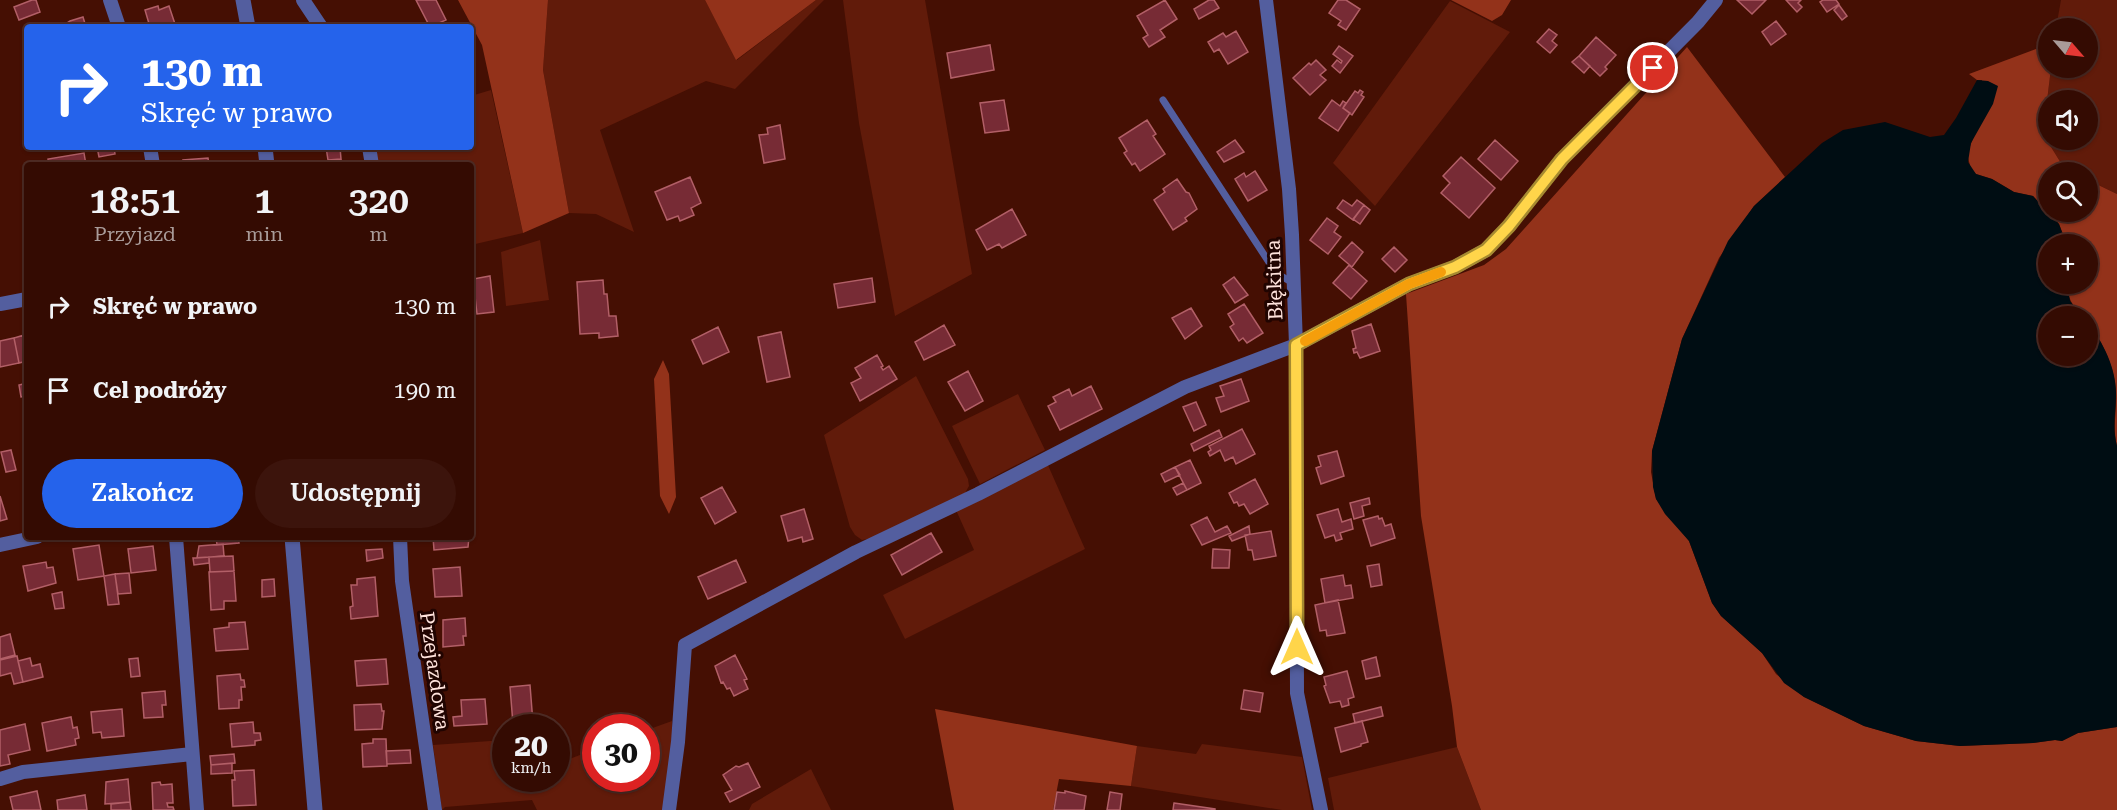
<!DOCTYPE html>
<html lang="pl">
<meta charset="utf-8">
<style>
body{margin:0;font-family:"Roboto Serif",serif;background:#3c140c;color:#f1f3f6;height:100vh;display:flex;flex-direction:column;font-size:22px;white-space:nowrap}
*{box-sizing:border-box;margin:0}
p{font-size:20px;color:#a99b99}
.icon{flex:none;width:33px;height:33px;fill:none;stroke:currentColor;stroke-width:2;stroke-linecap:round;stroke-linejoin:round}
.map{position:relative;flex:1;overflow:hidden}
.side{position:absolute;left:24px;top:162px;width:450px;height:378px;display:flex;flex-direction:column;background:#340b02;border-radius:6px;box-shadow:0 2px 4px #0004,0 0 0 2px #4e2b24}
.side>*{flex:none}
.banner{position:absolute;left:24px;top:24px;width:450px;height:126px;border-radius:6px;box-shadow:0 2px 4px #0004,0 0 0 2px #4e2b24;background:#2563eb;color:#fff;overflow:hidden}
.needle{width:39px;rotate:118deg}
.fabs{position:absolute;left:2038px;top:18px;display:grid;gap:12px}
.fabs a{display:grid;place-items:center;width:60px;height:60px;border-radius:50%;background:#340b02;box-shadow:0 2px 4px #0004,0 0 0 2px #4e2b24;font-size:30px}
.speed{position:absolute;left:492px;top:714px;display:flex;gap:12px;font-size:30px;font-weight:700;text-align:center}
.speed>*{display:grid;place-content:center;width:78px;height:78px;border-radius:50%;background:#340b02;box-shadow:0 2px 4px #0004,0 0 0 2px #4e2b24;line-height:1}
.speed small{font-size:15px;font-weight:400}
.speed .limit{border:9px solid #d22;background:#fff;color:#111}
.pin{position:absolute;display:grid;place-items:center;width:51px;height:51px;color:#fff;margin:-26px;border:3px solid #fff;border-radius:50%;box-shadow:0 2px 6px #0007}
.me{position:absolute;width:66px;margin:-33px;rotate:0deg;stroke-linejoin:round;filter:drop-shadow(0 0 4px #0008)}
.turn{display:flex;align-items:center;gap:21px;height:126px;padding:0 18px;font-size:27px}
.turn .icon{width:78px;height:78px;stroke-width:2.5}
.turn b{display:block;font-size:42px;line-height:51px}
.eta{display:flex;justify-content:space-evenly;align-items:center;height:102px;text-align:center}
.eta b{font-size:36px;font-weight:600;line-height:42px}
.action{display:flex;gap:12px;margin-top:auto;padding:12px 18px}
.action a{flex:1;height:69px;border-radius:36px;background:#2563eb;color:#fff;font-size:24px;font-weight:600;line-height:69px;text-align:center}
.action a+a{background:#3c140c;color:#f1f3f6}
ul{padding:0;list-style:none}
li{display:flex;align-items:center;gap:18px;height:84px;padding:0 18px}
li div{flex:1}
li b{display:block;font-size:22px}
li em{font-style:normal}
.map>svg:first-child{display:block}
.green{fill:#611b0a;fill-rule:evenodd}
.forest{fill:#93321a}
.water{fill:#000d13}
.building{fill:#772b35;stroke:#b25f67;stroke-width:1.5}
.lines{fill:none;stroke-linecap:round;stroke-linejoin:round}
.service{stroke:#535e9f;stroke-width:7}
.minor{stroke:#535e9f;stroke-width:14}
.tertiary{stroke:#535e9f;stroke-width:15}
.route-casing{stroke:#a68a30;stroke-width:15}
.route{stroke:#ffd54a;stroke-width:10}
.slow{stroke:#f59e0b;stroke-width:10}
.labels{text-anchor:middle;stroke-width:6;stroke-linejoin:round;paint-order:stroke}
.street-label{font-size:20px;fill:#ffe3dc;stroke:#200401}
</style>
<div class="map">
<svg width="2117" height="810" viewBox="0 0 2117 810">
<rect width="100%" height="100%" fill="#450f03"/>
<!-- green -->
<path class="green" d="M 548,0 L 705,0 L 737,60 L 816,0 L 824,0 L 735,89 L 706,81 L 600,130 L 634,232 L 596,214 L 569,213 L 543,70 Z
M 843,0 L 925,0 L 972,274 L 895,316 L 859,123 Z
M 2061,0 L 2117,0 L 2117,194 L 2088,180 L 2088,172 L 2073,172 L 2064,168 L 2043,134 L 2051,68 L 2088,68 L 2088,28 L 2056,28 ZM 2049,100 L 2088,100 L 2088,140 L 2049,140 Z
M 1450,1 L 1510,32 L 1375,206 L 1333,163 Z
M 491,90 L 523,233 L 471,245 L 471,165 L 377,165 L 375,147 L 471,147 L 471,96 Z
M 540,240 L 549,300 L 506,306 L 501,252 Z
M 916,376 L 968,479 L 969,486 L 965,493 L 882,536 L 862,540 L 855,535 L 850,527 L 824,435 Z
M 1018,394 L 1045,450 L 980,484 L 952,426 Z
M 1047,463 L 1085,549 L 905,639 L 883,595 L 974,550 L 956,510 Z
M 672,721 L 672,749 L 665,810 L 537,810 L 532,800 L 445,807 L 442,810 L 433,745 L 505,740 L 506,778 L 556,778 L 557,764 L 595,749 L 596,778 L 646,778 L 647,730 Z
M 1202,744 L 1302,757 L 1312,810 L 1282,810 L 1131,786 L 1137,746 L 1196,754 Z
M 1457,747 L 1481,810 L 1334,810 L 1328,778 Z
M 811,769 L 831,810 L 749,810 L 752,804 Z"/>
<!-- forest -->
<path class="forest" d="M 458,0 L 548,0 L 543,70 L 569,213 L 523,233 L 482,45 Z
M 705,0 L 816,0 L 736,60 Z
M 1451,0 L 1511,0 L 1502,15 L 1492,21 Z
M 2049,44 L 2051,68 L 2043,134 L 2064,168 L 2073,172 L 2049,172 L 2049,212 L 2088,212 L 2088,180 L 2117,194 L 2117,446 C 2112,427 2117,412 2116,393 C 2115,367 2103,343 2088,323 L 2088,316 L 2082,316 C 2073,307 2067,297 2067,284 L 2088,284 L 2088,244 L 2067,244 L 2059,224 L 2033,196 L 2014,192 L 1992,179 L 1976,174 L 1971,169 L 1967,154 L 1976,131 L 1982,80 L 1977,80 L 1969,74 Z
M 1687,47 L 1785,177 L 1754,206 L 1719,258 L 1682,339 L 1652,451 L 1651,472 L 1656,499 L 1689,541 L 1712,603 L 1721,616 L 1762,653 L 1776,674 L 1804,697 L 1864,726 L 1916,741 L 1960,746 L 2033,743 L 2055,740 L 2062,741 L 2078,733 L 2117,727 L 2117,810 L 1481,810 L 1457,747 L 1452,706 L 1421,516 L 1406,294 L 1484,265 L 1506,249 Z
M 663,360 L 669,374 L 676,497 L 669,514 L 660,496 L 654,379 Z
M 935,709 L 1137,746 L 1131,786 L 1059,779 L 1053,810 L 954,810 Z"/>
<!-- water -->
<path class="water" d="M 1977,80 L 1988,81 L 1998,86 L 1993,104 L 1971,143 L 1968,162 L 1976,174 L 1992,179 L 2014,192 L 2033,196 L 2059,224 L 2066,243 L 2049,244 L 2049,284 L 2067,284 L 2070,301 L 2082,316 L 2049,316 L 2049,356 L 2088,356 L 2088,323 C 2103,342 2116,368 2116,393 C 2116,412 2112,427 2117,446 L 2117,727 L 2078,733 L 2062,741 L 2055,740 L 2033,743 L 1960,746 L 1916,741 L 1864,726 L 1804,697 L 1784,683 L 1762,653 L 1721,616 L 1712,603 L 1689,541 L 1665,514 L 1656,499 L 1653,487 L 1652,451 L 1682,339 L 1728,241 L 1754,206 L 1822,143 L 1843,130 L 1885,122 L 1930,137 L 1944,135 L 1956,118 Z"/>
<!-- building -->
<path class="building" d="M 32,0 L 36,0 L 40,12 L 19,20 L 14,7 Z
M 416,0 L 436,0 L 446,20 L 430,27 Z
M 1165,0 L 1177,19 L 1160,30 L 1165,37 L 1149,47 L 1143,38 L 1148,35 L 1137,16 Z
M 1209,0 L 1214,0 L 1219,8 L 1199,19 L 1194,9 Z
M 1338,0 L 1346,0 L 1360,9 L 1346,30 L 1338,25 L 1341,21 L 1329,13 Z
M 1737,0 L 1766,0 L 1752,14 Z
M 1786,0 L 1801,0 L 1798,3 L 1802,7 L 1797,12 Z
M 1823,0 L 1836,0 L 1839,4 L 1827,12 L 1820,2 Z
M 1839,5 L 1847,16 L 1842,20 L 1834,10 Z
M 158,6 L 159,10 L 169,6 L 176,27 L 150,27 L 145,10 Z
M 83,17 L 86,27 L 61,27 L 70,21 Z
M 1776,21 L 1786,34 L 1771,45 L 1762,32 Z
M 1549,29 L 1557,35 L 1552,41 L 1557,45 L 1550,53 L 1537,42 Z
M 1236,31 L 1248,52 L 1228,64 L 1219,49 L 1214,52 L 1208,42 L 1223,33 L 1226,37 Z
M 1596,37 L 1616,55 L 1605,67 L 1607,69 L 1600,76 L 1579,56 Z
M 990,45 L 994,70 L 951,78 L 947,53 Z
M 1339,46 L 1353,56 L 1340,73 L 1332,66 L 1337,60 L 1341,63 L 1342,61 L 1333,54 Z
M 1579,56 L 1590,66 L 1584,73 L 1572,62 Z
M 1316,60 L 1326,70 L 1320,75 L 1326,80 L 1310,95 L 1293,78 L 1309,63 L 1311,65 Z
M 1360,90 L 1363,92 L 1361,95 L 1364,97 L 1352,115 L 1343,108 L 1355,91 L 1358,93 Z
M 1004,100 L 1009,130 L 985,133 L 980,103 Z
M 1332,100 L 1340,106 L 1343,101 L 1346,103 L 1343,108 L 1350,113 L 1338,131 L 1319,118 Z
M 1147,120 L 1156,134 L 1153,136 L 1165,154 L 1140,171 L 1135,163 L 1132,165 L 1124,153 L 1127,151 L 1119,138 Z
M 780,125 L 785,159 L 764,163 L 759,135 L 768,134 L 767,128 Z
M 1235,140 L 1244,152 L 1224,162 L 1217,152 Z
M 1495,140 L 1518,161 L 1501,180 L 1478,159 Z
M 97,147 L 119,147 L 114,148 L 115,154 L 99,157 Z
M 326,147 L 340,147 L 341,159 L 328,160 Z
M 84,153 L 86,165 L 49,165 L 48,159 Z
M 1461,157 L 1495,188 L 1469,218 L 1441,193 L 1450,183 L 1443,176 Z
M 208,158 L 209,165 L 184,165 L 183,160 Z
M 341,159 L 342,165 L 317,165 L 317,162 Z
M 1255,171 L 1267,190 L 1248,201 L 1235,179 L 1244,173 L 1246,177 Z
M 690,177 L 701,203 L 691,208 L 694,215 L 680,221 L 678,216 L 667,220 L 655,192 Z
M 1177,179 L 1186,192 L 1189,193 L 1197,209 L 1185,218 L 1187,221 L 1173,230 L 1154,200 L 1165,192 L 1163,189 Z
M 1343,200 L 1352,206 L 1357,200 L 1364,205 L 1353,220 L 1337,208 Z
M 1364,205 L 1370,210 L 1360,224 L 1353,219 Z
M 1012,209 L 1026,235 L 1002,248 L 999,244 L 987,250 L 976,230 Z
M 1327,218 L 1338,226 L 1334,232 L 1341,237 L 1328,254 L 1310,240 Z
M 1352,242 L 1363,252 L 1352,267 L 1339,256 Z
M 1394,247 L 1407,260 L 1395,272 L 1382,259 Z
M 1349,265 L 1367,281 L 1351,299 L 1333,283 Z
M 490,276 L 494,312 L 477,314 L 473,279 Z
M 1234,277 L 1248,295 L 1235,303 L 1223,285 Z
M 872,278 L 875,302 L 838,308 L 834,284 Z
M 603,280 L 604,294 L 607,294 L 609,316 L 616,316 L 618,336 L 599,338 L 599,333 L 580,334 L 577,282 Z
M 1244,304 L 1263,333 L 1247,343 L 1243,338 L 1239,341 L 1230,327 L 1234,324 L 1228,314 Z
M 1191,308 L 1202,326 L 1185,339 L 1172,318 Z
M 1371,324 L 1380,351 L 1360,358 L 1357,352 L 1354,353 L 1353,349 L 1356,348 L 1352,331 Z
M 944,325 L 955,345 L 924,360 L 915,342 Z
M 718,327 L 729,352 L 703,364 L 692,340 Z
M 781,332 L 790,377 L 767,382 L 758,337 Z
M 24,335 L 27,361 L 19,363 L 14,338 Z
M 14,338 L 19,363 L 0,367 L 0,341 Z
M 877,355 L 883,366 L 881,367 L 883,370 L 889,366 L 897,379 L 860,401 L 851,383 L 861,378 L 855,368 Z
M 968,371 L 983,401 L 965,411 L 948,382 Z
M 1241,379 L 1249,401 L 1221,412 L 1216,398 L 1224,396 L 1220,386 Z
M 27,383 L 27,396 L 21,397 L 19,385 Z
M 1091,386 L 1102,409 L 1060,430 L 1048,406 L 1056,402 L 1053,397 L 1069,389 L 1072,396 Z
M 1196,402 L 1206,425 L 1194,431 L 1183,407 Z
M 1242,429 L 1255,454 L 1236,464 L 1233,457 L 1225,461 L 1220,450 L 1210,456 L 1208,452 L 1211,450 L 1209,446 Z
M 1219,430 L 1222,437 L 1194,451 L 1191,444 Z
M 11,450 L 16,470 L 6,472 L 1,452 Z
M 1337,451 L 1344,476 L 1321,484 L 1316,468 L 1321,466 L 1318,456 Z
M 1190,460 L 1201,483 L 1187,490 L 1175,467 Z
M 1175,467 L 1180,475 L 1165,482 L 1161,474 Z
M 1255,479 L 1268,504 L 1250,514 L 1244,504 L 1239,506 L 1237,502 L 1234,503 L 1229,493 Z
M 1183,483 L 1187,490 L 1177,495 L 1173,488 Z
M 722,487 L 736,512 L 715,524 L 701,498 Z
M 0,496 L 7,519 L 0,521 Z
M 1369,498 L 1370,504 L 1362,506 L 1364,516 L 1354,519 L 1350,503 Z
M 804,509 L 813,539 L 803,542 L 802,537 L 788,541 L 781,516 Z
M 1338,509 L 1342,522 L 1351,519 L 1353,529 L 1340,533 L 1342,539 L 1336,541 L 1334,535 L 1325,538 L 1317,515 Z
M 1378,516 L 1379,519 L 1382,518 L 1385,526 L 1391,524 L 1395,538 L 1371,546 L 1363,520 Z
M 1207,517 L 1215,532 L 1227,526 L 1231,533 L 1202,545 L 1191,525 Z
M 1249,526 L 1250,534 L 1232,541 L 1229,536 Z
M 1271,531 L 1276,556 L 1254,560 L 1252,550 L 1248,550 L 1245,535 Z
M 931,533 L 942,552 L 902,575 L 891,555 Z
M 216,537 L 238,537 L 239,543 L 217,545 Z
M 433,537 L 469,537 L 468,547 L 434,550 Z
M 223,544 L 224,556 L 197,558 L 199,546 Z
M 99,545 L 104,576 L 78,580 L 73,549 Z
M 153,546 L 156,570 L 131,573 L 128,549 Z
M 382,549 L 383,558 L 367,561 L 366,550 Z
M 1213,549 L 1230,550 L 1229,568 L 1212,568 Z
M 233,556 L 234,571 L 210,572 L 209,557 Z
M 209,557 L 209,563 L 194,565 L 193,558 Z
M 736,560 L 746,582 L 708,599 L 698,577 Z
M 46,562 L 47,568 L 53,567 L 56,583 L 28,591 L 23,566 Z
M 1379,564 L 1382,585 L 1371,587 L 1367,566 Z
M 460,567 L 462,596 L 435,597 L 433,569 Z
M 234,571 L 236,601 L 224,601 L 224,609 L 211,610 L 209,572 Z
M 129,573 L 131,593 L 118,594 L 115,574 Z
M 115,574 L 119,604 L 108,605 L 104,576 Z
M 1343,575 L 1345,586 L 1351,585 L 1353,598 L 1325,603 L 1321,579 Z
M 375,577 L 378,616 L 351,619 L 350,607 L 353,606 L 351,585 L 357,585 L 357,579 Z
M 274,579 L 275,596 L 262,597 L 262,580 Z
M 62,592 L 64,608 L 55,609 L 52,594 Z
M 1338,600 L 1345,633 L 1327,636 L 1326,630 L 1320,631 L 1315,605 Z
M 465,618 L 466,636 L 463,636 L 464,645 L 443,647 L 443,620 Z
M 245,622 L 248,649 L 216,651 L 214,629 L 229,627 L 229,623 Z
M 10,634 L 15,655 L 0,659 L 0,637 Z
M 735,655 L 747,679 L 744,680 L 748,689 L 734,696 L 730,688 L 727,689 L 723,682 L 721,683 L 715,666 Z
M 17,656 L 23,682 L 14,684 L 11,673 L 0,676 L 0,660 Z
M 1376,657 L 1380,676 L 1366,679 L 1362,661 Z
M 30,658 L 32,666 L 40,664 L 43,677 L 23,682 L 18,661 Z
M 138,658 L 140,676 L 131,677 L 129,659 Z
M 386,659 L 388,684 L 357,686 L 355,661 Z
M 1347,671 L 1354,697 L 1348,699 L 1349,705 L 1342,707 L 1340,701 L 1330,703 L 1324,686 L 1326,685 L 1324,677 Z
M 240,674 L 241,680 L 244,680 L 245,687 L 241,687 L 242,700 L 239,700 L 239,708 L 219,709 L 217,676 Z
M 530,685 L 533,723 L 513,724 L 510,687 Z
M 1244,690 L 1263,693 L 1260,712 L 1241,709 Z
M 165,691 L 166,705 L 162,705 L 163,717 L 144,718 L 142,693 Z
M 485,699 L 487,724 L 454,726 L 453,717 L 462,716 L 461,700 Z
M 381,704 L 382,711 L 384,711 L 382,729 L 355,730 L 354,705 Z
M 1381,707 L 1383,716 L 1355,723 L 1353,714 Z
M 122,709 L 124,736 L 102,738 L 101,732 L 93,733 L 91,712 Z
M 71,717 L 73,728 L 77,727 L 79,738 L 75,739 L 76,745 L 47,751 L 42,723 Z
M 1362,721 L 1368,742 L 1361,744 L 1361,746 L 1341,752 L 1335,728 Z
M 253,722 L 254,733 L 260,733 L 261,740 L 255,741 L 255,745 L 232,747 L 230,724 Z
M 25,724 L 30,750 L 8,755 L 10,764 L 0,766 L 0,730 Z
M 373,739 L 386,739 L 387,766 L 363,767 L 362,744 L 373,743 Z
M 410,750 L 411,763 L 387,764 L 386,751 Z
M 234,754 L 235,763 L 211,765 L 210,756 Z
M 232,763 L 232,773 L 211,774 L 211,765 Z
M 748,763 L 760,787 L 730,802 L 725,793 L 732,790 L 723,775 L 736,766 L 739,767 Z
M 254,770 L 256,805 L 233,806 L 232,780 L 235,780 L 234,771 Z
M 128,779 L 130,802 L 105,804 L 106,782 Z
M 160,782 L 161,785 L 172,784 L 173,803 L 167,803 L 168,807 L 173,807 L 174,810 L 153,810 L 152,783 Z
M 37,791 L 41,810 L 13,810 L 10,797 Z
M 1065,791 L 1086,796 L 1084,810 L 1054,810 L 1057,792 L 1065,793 Z
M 1110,792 L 1122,794 L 1120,810 L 1107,810 Z
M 85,795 L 87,810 L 58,810 L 57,800 Z
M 130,802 L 131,810 L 111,810 L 111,804 Z
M 1174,803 L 1215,809 L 1215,810 L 1173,810 Z"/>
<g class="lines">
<!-- service -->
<path class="service" d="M 1163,100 L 1276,273 L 1293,283"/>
<!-- minor -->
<path class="minor" d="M 110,0 L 119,27
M 303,0 L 321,27
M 1266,0 L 1289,189 L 1292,235 L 1296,345 L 1297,693 L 1321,810
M 150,147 L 153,165
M 369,147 L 372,165
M 0,304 L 27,299
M 176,537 L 197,810
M 400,537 L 402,581 L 435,810
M 0,545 L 37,537
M 0,779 L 23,772 L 192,754
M 669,810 L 678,742 L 685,645 L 856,552 L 978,494 L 1185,387 L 1296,345 L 1409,284 L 1455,267 L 1486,250 L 1509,226 L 1562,159 L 1698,22 L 1716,0"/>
<!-- tertiary -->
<path class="tertiary" d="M 243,0 L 248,27
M 265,147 L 267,165
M 292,537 L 315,810"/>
</g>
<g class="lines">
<defs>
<path id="route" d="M 1297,647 L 1296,345 L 1409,284 L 1455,267 L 1486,250 L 1509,226 L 1562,159 L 1653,68"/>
</defs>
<!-- route casing -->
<use href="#route" class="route-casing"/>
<!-- route -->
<use href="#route" class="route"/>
<!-- slow -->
<path class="slow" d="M 1305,341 L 1409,284 L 1441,272"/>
</g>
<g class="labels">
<!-- street labels -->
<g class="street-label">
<text transform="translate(1274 280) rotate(-92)" y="7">Błękitna</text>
<text transform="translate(435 671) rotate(82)" y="7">Przejazdowa</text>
</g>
</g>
</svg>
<div class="fabs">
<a><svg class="needle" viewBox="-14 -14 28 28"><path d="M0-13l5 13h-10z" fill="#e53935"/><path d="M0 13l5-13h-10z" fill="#a99b99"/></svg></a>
<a><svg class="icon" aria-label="sound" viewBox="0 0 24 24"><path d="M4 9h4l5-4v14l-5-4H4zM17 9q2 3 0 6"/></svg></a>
<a><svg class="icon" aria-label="search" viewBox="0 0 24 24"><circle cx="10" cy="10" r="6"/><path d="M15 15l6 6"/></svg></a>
<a>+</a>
<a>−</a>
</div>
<div class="speed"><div>20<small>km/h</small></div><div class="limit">30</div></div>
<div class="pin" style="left:1653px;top:68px;background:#d93025"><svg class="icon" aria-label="arrive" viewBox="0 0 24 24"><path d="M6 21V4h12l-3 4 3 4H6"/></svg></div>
<svg class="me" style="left:1297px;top:647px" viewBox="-20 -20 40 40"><path d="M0-17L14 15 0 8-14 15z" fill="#ffd54a" stroke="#fff" stroke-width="4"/></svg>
<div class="banner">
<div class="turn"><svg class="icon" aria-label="right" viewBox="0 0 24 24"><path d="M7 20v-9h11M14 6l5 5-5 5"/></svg><div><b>130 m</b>Skręć w prawo</div></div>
</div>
<section class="side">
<div class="eta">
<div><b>18:51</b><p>Przyjazd</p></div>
<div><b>1</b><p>min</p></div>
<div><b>320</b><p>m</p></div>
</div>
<ul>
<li><svg class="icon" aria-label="right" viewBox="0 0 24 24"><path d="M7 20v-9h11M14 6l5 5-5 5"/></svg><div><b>Skręć w prawo</b></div><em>130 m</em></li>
<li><svg class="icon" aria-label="arrive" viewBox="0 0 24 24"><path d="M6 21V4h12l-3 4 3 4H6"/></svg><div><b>Cel podróży</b></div><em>190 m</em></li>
</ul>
<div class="action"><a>Zakończ</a><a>Udostępnij</a></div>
</section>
</div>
